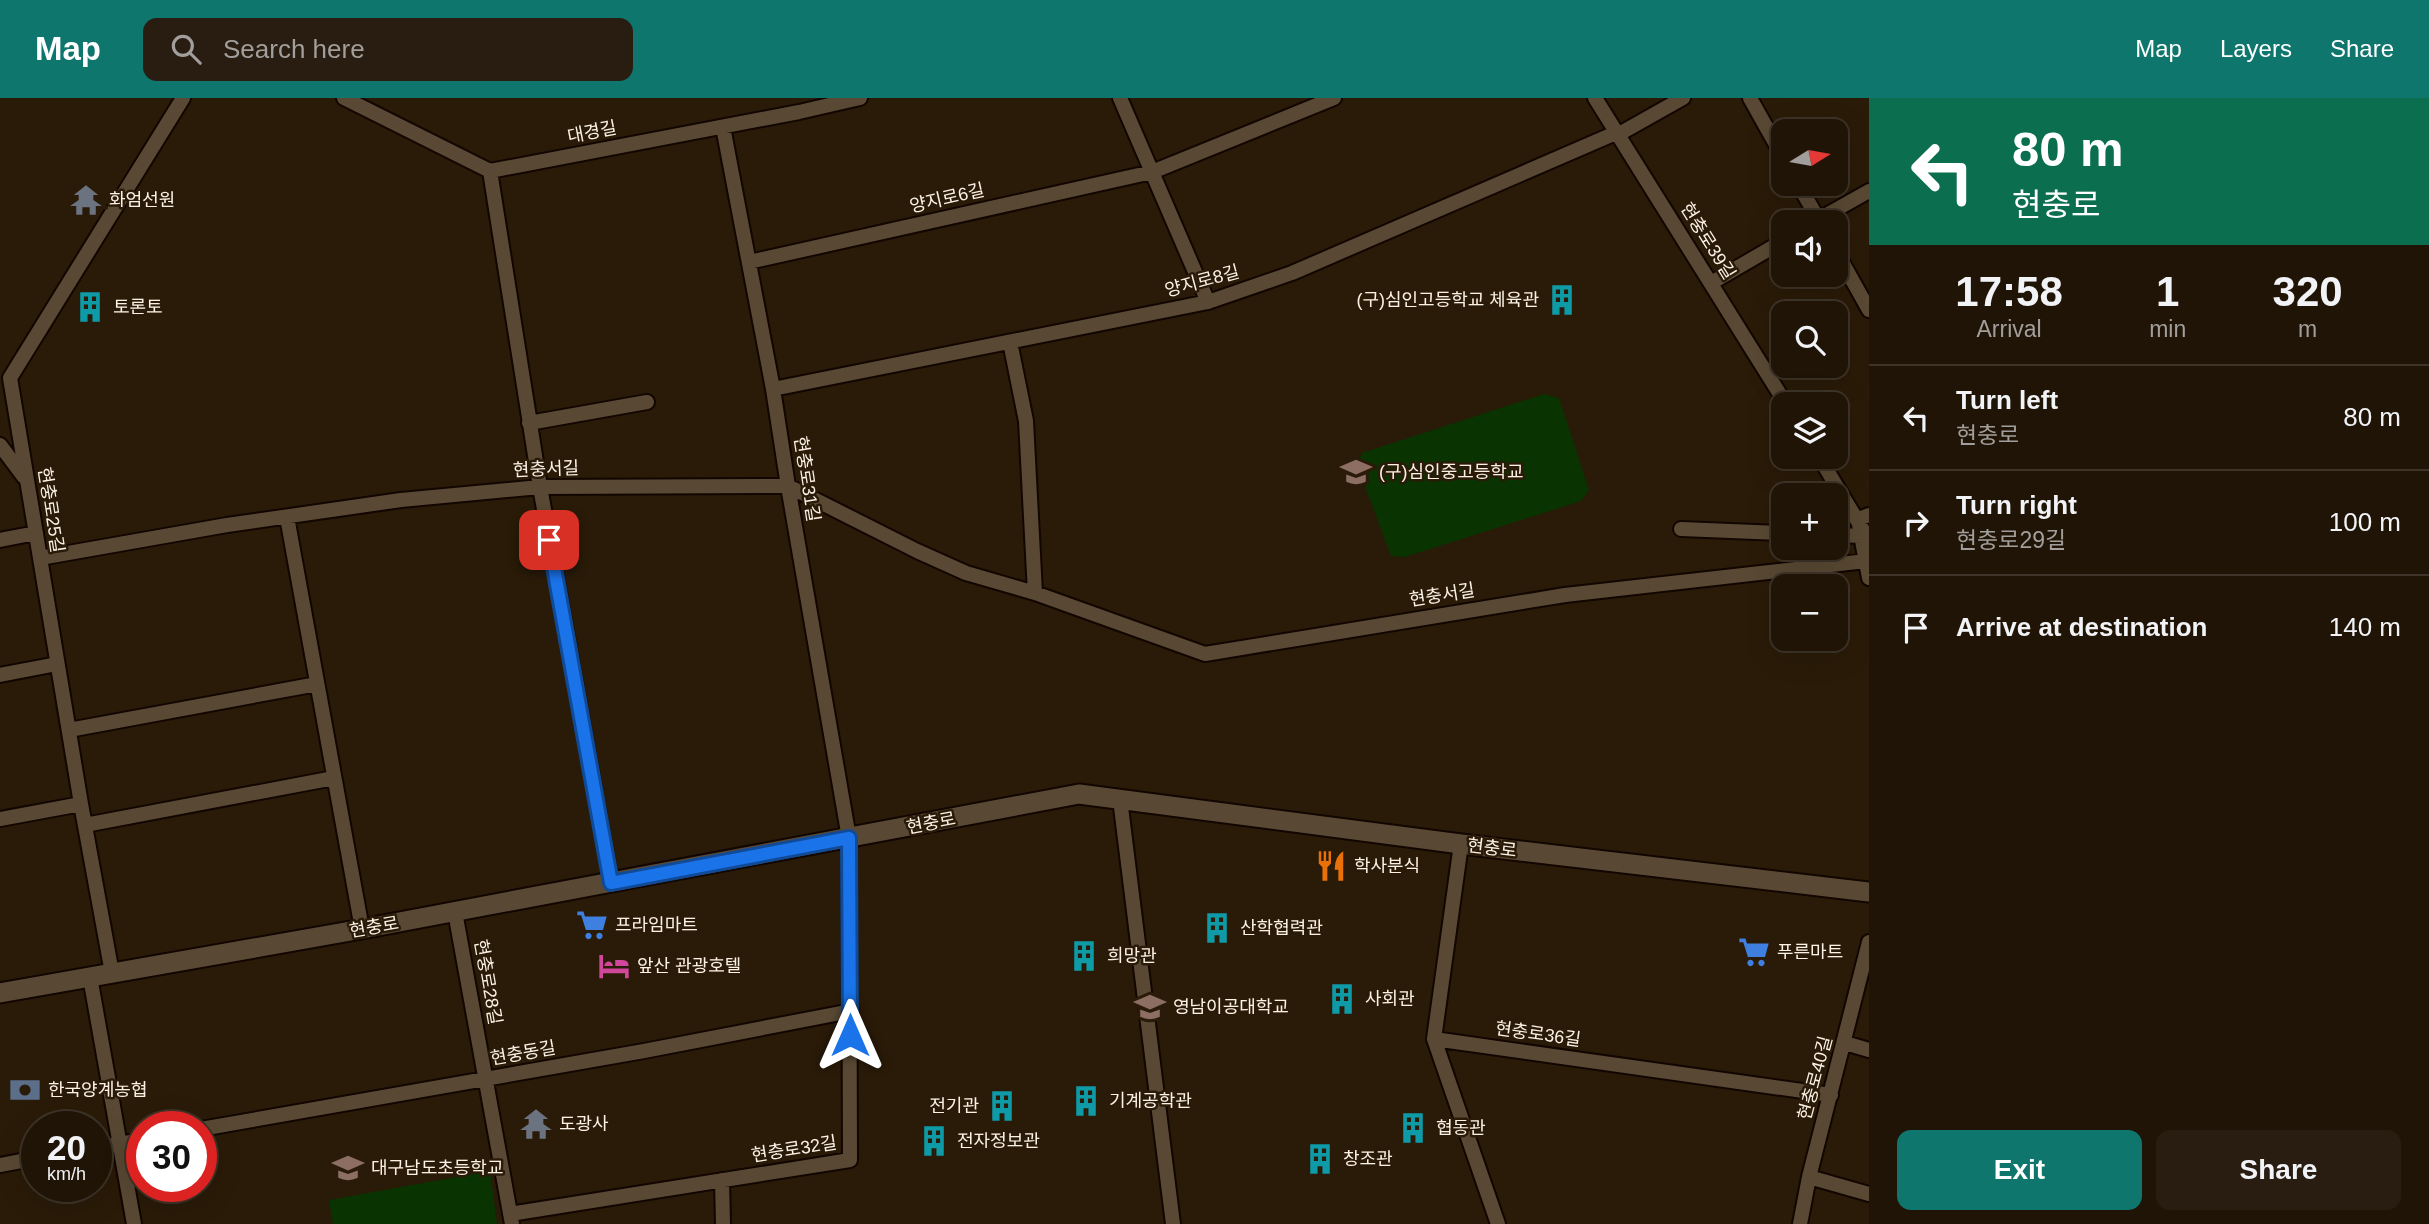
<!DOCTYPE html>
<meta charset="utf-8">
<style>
body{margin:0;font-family:Helvetica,"Noto Sans KR",sans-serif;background:#281d10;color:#f1f3f6;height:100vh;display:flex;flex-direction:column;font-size:26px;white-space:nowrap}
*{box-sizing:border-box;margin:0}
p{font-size:23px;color:#a29e9b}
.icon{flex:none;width:38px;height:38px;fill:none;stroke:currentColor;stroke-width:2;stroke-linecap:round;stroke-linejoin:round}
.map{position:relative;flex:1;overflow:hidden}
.side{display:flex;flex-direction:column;background:#201406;width:560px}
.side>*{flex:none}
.guide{background:#0b6e4f;color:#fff;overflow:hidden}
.needle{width:46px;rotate:79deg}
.tools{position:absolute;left:1771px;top:21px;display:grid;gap:14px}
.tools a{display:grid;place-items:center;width:77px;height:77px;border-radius:14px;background:#201406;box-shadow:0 7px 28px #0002,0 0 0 2px #3d3328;font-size:35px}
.speed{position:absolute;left:21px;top:1013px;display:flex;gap:14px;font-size:35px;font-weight:700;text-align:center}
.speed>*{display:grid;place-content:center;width:91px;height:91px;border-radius:50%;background:#201406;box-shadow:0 7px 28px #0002,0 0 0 2px #3d3328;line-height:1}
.speed small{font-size:18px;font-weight:400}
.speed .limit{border:10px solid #d22;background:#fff;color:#111}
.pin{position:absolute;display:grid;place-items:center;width:60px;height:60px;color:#fff;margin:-30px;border-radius:14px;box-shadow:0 4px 10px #0006}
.me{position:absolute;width:77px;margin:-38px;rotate:0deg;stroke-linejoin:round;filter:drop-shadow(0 0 5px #0008)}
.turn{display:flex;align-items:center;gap:24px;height:147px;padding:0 28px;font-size:32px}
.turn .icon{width:91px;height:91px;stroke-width:2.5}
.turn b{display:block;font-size:49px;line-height:60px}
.eta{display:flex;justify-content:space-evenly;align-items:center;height:119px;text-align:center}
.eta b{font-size:42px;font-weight:600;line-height:49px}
.button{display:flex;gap:14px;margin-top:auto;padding:14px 28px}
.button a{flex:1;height:80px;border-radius:14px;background:#0f766e;color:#fff;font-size:28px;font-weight:600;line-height:80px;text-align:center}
.button a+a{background:#281d10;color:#f1f3f6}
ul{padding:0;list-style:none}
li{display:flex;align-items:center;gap:21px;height:105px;padding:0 28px;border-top:2px solid #3d3328}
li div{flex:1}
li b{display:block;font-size:26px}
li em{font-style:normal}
header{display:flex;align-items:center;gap:42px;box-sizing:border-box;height:98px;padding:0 35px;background:#0f766e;color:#fff}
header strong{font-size:33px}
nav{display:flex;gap:38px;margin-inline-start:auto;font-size:24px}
.search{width:490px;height:63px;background:#281d10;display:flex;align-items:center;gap:18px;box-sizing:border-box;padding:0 24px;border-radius:14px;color:#a29e9b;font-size:26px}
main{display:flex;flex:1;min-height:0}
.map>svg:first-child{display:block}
.green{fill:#093300}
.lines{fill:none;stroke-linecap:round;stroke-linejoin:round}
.street-casing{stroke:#120600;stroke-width:18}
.secondary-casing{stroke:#120600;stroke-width:23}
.street{stroke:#594934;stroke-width:14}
.secondary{stroke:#594934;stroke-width:19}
.route-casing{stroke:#114b97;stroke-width:18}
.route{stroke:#1a73e8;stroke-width:12}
.labels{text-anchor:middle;stroke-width:5;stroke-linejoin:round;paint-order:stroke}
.street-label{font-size:18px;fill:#fbf1e5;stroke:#2a1b08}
.poi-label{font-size:18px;fill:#fbf1e5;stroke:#2a1b08;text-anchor:start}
</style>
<header>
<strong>Map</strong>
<div class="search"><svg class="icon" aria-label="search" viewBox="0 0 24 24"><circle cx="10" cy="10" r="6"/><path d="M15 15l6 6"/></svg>Search here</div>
<nav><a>Map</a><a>Layers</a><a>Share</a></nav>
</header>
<main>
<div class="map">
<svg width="1869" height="1126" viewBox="0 0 1869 1126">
<rect width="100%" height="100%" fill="#2a1b08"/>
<!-- green -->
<path class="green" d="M 1544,296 L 1559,300 L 1589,392 L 1581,403 L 1405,459 L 1391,458 L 1357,367 L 1362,355 Z
M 490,1073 L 497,1126 L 333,1126 L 329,1102 Z"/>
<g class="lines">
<defs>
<path id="street" d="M 344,0 L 490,73 L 799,14 L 860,0
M 1120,0 L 1208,204
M 1595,0 L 1786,306
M 1750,0 L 1783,59
M 1619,36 L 1683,0
M 490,73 L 540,389 L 611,784
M 1798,86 L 1820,124
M 1814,124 L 1869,93
M 1836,153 L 1869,212
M 749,164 L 1152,74 L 1334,0
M 1711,185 L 1783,143
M 1010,244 L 1026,323 L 1035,495
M 773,291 L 1208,204 L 1292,175 L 1618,34
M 529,325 L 647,304
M 0,347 L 24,379
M 1819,359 L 1869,442
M 1869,417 L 1858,421 L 1869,480
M 287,419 L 362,831
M 1681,431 L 1783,435
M 1836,437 L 1861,438
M 0,442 L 36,435
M 40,460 L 227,427 L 401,402 L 540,389 L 788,388 L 917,453 L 966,475 L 1035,495 L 1205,556 L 1565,497 L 1866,463
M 0,577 L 57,566
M 69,632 L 317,586
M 1120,701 L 1173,1126
M 0,721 L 81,706
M 85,727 L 334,680
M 1461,746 L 1434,941 L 1498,1126
M 455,814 L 512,1126
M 112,875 L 81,706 L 10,280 L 183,0
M 90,879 L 134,1126
M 1434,941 L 1831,997
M 1845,945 L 1869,952
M 201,1031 L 644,953 L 851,913
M 96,1050 L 142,1042
M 0,1067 L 37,1060
M 1809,1079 L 1869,1096
M 722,1082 L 723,1126
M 510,1116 L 850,1062 L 849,740 L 788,388 L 773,291 L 723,29
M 1800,1126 L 1809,1079 L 1869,844"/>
<path id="secondary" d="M 0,895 L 362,831 L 1079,696 L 1461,746 L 1869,794"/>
</defs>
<!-- street casing -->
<use href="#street" class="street-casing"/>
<!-- secondary casing -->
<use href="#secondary" class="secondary-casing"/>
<!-- street -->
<use href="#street" class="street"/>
<!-- secondary -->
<use href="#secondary" class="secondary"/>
</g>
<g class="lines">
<defs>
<path id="route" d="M 549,442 L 611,785 L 849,740 L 850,937"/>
</defs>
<!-- route casing -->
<use href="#route" class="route-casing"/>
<!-- route -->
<use href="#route" class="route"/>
</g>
<!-- icons -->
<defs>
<symbol id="temple-bare" viewBox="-9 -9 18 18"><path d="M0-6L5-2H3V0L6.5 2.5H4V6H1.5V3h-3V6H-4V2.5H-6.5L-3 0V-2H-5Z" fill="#6b7280" stroke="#2a1b08" stroke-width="2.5" paint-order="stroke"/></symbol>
<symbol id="building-bare" viewBox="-9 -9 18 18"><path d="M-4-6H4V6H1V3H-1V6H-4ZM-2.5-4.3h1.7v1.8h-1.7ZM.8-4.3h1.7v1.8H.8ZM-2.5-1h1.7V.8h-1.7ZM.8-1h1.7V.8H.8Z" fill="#0f9aa8" stroke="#2a1b08" stroke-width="2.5" paint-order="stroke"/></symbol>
<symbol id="school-bare" viewBox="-9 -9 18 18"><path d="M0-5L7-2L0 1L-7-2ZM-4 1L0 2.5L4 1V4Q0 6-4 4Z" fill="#8d6e63" stroke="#2a1b08" stroke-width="2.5" paint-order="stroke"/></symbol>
<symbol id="restaurant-bare" viewBox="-9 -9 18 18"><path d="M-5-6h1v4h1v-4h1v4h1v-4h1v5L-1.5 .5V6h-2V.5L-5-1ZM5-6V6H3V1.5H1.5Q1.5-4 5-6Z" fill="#e8710a" stroke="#2a1b08" stroke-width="2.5" paint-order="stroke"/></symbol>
<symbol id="supermarket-bare" viewBox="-9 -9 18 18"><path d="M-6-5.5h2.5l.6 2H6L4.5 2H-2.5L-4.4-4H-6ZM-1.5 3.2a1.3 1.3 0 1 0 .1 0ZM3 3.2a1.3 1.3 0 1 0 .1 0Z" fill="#3f7fe0" stroke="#2a1b08" stroke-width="2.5" paint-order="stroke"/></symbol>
<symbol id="hotel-bare" viewBox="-9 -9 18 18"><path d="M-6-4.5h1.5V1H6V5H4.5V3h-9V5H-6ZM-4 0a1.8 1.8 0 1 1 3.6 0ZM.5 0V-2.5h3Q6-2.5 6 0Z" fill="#d1479c" stroke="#2a1b08" stroke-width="2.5" paint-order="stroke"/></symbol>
<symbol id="university-bare" viewBox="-9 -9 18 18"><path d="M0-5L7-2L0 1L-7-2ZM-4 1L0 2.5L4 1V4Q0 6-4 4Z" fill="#8d6e63" stroke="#2a1b08" stroke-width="2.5" paint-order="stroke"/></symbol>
<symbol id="bank-bare" viewBox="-9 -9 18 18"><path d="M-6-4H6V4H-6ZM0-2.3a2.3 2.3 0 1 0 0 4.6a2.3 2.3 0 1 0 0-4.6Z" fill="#5c6f8a" stroke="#2a1b08" stroke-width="2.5" paint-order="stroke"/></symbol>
</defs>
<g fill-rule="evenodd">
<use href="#temple-bare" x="64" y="80" width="44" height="44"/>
<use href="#building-bare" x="1540" y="180" width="44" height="44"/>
<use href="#building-bare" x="68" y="187" width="44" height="44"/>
<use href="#school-bare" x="1334" y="352" width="44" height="44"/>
<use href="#restaurant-bare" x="1309" y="746" width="44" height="44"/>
<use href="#supermarket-bare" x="570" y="805" width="44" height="44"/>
<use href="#building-bare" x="1195" y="808" width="44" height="44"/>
<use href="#supermarket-bare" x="1732" y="832" width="44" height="44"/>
<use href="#building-bare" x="1062" y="836" width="44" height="44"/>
<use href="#hotel-bare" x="592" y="846" width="44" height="44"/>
<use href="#building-bare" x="1320" y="879" width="44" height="44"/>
<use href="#university-bare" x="1128" y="887" width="44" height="44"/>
<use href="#bank-bare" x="3" y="970" width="44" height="44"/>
<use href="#building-bare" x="1064" y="981" width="44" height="44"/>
<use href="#building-bare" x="980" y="986" width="44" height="44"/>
<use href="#temple-bare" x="514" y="1004" width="44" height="44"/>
<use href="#building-bare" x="1391" y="1008" width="44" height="44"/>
<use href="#building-bare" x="912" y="1021" width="44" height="44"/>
<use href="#building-bare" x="1298" y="1039" width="44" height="44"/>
<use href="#school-bare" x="326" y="1048" width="44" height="44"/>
</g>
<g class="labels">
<!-- street labels -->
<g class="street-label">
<text transform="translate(592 34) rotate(-11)" y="6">대경길</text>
<text transform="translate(947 100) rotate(-13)" y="6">양지로6길</text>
<text transform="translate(1708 143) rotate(58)" y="6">현충로39길</text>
<text transform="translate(1202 183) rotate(-15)" y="6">양지로8길</text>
<text transform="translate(546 371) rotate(-2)" y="6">현충서길</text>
<text transform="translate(807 381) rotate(81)" y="6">현충로31길</text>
<text transform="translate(51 412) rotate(81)" y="6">현충로25길</text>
<text transform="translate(1442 497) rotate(-9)" y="6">현충서길</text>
<text transform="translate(931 725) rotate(-11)" y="6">현충로</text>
<text transform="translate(1492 750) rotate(7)" y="6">현충로</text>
<text transform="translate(374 829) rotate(-10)" y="6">현충로</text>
<text transform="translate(488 884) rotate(80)" y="6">현충로28길</text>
<text transform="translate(1538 936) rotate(8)" y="6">현충로36길</text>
<text transform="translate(523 955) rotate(-10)" y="6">현충동길</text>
<text transform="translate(1815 980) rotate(-75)" y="6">현충로40길</text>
<text transform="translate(794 1051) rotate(-9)" y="6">현충로32길</text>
</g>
<!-- poi labels -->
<g class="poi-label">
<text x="109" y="108">화엄선원</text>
<text x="1539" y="208" text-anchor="end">(구)심인고등학교 체육관</text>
<text x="113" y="215">토론토</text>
<text x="1379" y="380">(구)심인중고등학교</text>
<text x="1354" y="774">학사분식</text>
<text x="615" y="833">프라임마트</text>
<text x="1240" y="836">산학협력관</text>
<text x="1777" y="860">푸른마트</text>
<text x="1107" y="864">희망관</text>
<text x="637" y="874">앞산 관광호텔</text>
<text x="1365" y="907">사회관</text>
<text x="1173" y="915">영남이공대학교</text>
<text x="48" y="998">한국양계농협</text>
<text x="1109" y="1009">기계공학관</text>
<text x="979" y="1014" text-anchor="end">전기관</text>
<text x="559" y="1032">도광사</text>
<text x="1436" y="1036">협동관</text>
<text x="957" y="1049">전자정보관</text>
<text x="1343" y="1067">창조관</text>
<text x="371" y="1076">대구남도초등학교</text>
</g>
</g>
</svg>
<div class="tools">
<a><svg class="needle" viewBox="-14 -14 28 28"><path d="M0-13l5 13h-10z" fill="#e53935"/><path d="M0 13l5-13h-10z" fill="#a29e9b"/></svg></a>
<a><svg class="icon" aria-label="sound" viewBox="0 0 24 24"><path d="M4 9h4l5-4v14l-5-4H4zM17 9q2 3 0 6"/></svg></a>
<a><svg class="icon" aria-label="search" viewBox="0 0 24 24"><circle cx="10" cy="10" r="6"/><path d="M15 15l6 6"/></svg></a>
<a><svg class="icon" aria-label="layers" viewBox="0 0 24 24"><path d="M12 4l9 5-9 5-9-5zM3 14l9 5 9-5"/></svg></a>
<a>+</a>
<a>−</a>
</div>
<div class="speed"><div>20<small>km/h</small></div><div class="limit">30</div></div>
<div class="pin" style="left:549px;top:442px;background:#d93025"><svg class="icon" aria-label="arrive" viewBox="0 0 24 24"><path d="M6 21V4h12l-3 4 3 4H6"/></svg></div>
<svg class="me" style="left:850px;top:937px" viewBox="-20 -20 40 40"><path d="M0-17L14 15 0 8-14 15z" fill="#1a73e8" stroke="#fff" stroke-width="4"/></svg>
</div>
<section class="side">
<div class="guide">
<div class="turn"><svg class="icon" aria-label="left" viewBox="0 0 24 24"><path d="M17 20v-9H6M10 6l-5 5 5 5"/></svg><div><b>80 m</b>현충로</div></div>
</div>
<div class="eta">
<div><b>17:58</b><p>Arrival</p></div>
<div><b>1</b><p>min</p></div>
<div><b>320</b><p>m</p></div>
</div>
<ul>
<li><svg class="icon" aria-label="left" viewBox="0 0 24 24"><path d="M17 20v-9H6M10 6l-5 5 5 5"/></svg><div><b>Turn left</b><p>현충로</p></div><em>80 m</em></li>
<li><svg class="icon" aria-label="right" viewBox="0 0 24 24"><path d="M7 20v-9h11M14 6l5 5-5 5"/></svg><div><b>Turn right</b><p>현충로29길</p></div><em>100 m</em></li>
<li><svg class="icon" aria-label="arrive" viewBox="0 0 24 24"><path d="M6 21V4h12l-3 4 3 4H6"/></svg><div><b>Arrive at destination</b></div><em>140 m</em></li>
</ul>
<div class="button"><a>Exit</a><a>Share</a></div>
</section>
</main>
